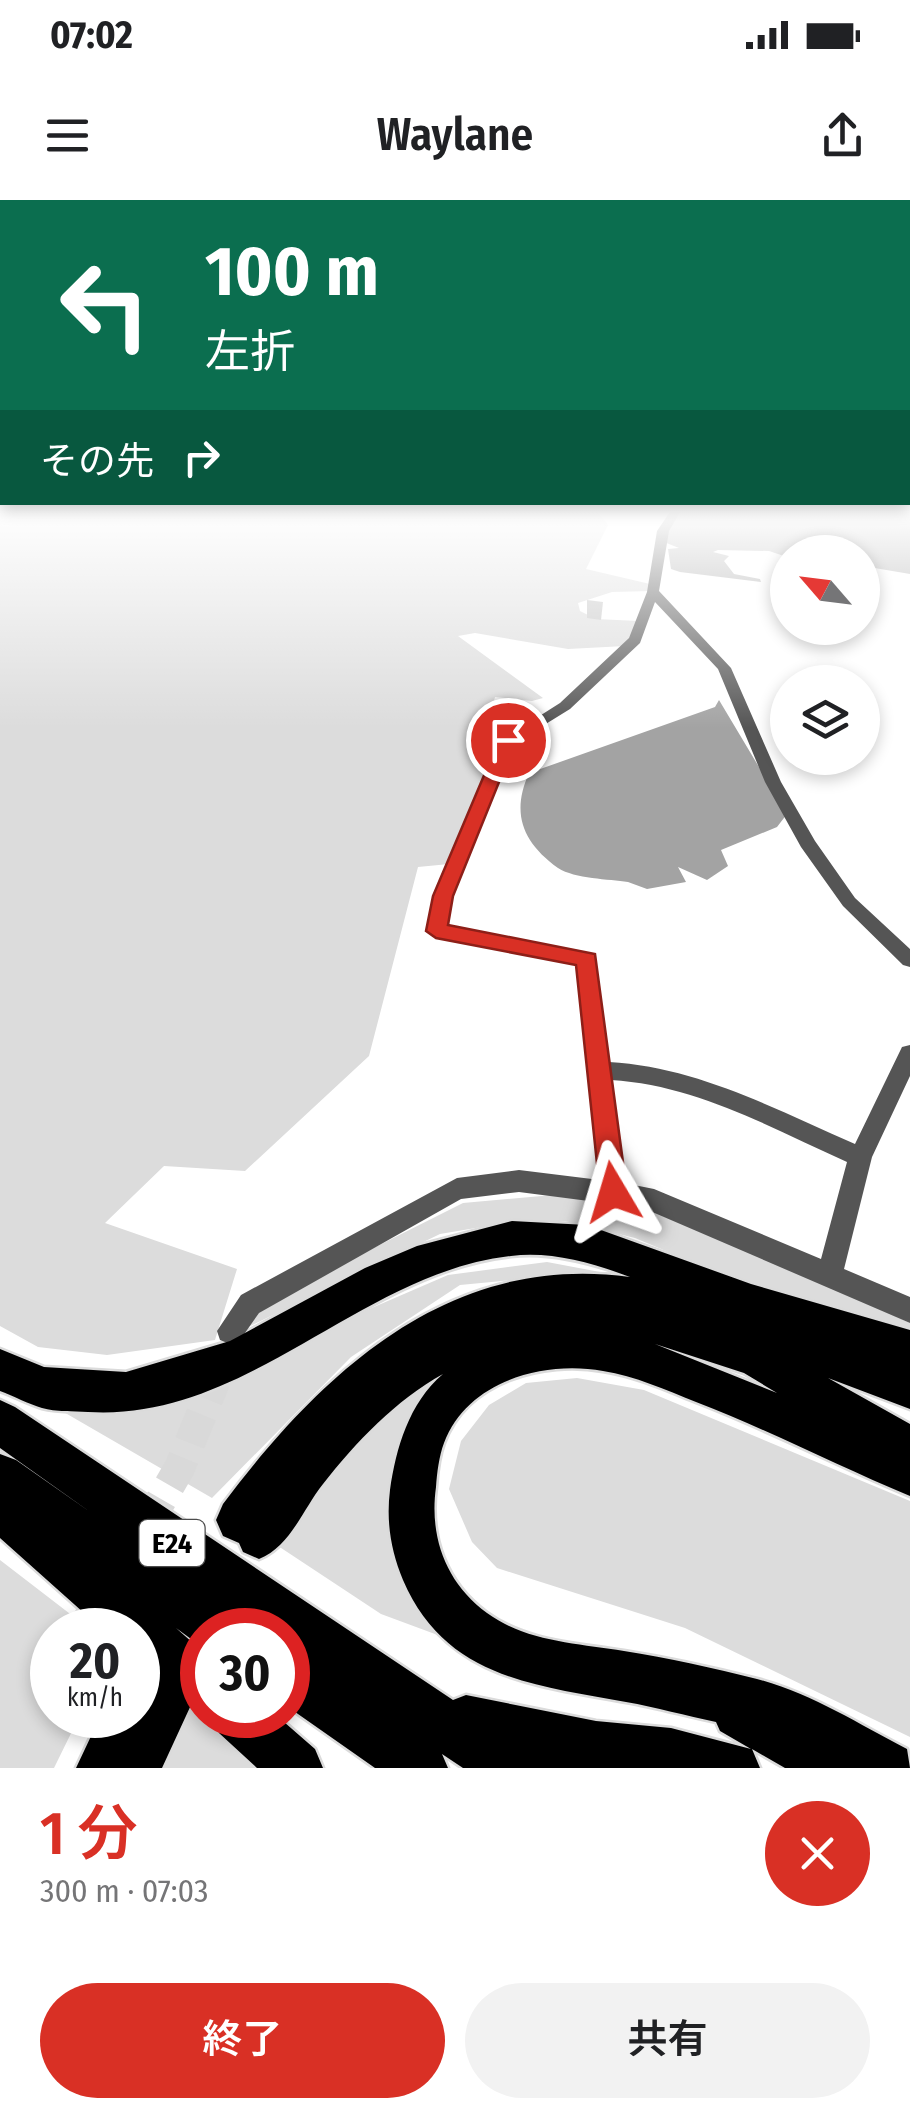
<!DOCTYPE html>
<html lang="ja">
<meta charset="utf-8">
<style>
body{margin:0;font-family:"Fira Sans Condensed","Noto Sans JP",sans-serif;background:#f2f2f2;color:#202124;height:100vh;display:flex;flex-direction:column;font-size:38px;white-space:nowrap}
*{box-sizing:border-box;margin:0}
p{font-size:32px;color:#757577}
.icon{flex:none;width:55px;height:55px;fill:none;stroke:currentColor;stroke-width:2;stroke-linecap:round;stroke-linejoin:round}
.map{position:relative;height:1568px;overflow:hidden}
.side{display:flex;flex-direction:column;background:#fff;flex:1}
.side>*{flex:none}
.top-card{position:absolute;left:0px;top:0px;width:910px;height:305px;box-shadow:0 5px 15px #0003;background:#0b6e4f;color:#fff;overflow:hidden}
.needle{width:65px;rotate:298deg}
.controls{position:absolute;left:770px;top:335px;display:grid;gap:20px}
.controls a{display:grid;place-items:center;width:110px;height:110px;border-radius:50%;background:#fff;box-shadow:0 5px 15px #0003;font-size:50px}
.speed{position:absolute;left:30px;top:1408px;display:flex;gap:20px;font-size:50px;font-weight:700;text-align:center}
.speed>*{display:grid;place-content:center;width:130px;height:130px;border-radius:50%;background:#fff;box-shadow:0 5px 15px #0003;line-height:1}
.speed small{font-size:25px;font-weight:400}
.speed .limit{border:15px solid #d22;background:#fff;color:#111}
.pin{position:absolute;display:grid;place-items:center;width:85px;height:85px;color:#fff;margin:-42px;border:5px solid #fff;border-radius:50%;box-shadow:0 2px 10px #0007}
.me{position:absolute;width:110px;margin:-55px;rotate:353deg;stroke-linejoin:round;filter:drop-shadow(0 0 8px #0008)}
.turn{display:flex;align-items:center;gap:35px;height:210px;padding:0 40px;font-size:45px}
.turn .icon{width:130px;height:130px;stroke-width:2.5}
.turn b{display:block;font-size:70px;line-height:85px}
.then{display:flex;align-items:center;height:95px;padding:0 40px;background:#0003;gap:20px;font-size:38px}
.round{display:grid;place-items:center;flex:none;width:105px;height:105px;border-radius:52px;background:#f2f2f2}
.headline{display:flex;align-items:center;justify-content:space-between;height:170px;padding:0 40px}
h1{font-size:60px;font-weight:600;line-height:75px;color:#d93025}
.primary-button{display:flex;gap:20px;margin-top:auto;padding:20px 40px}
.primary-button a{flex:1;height:115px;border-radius:60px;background:#d93025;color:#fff;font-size:40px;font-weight:600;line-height:115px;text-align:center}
.primary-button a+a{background:#f2f2f2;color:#202124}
.status{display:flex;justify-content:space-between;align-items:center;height:70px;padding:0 50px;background:#fff;direction:ltr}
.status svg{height:28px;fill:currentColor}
header{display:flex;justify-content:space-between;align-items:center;height:130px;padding:0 40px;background:#fff;font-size:45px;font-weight:600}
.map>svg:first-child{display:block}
.green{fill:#dcdcdc}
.water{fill:#a3a3a3}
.building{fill:#c4c4c4}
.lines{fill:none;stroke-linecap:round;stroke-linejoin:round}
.minor-tunnel-far1{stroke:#d9d9d9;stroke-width:25;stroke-dasharray:25 12;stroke-linecap:butt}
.minor-tunnel{stroke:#d9d9d9;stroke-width:31;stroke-dasharray:31 16;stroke-linecap:butt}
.motorway-casing{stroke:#dbdbdb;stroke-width:5}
.minor{fill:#555;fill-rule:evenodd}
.motorway{fill:#000;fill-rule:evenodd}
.route{fill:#d93025;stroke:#8d1f18;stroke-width:2.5}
.labels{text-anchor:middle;stroke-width:8;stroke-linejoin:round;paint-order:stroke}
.shield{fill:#fff;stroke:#4c4c4c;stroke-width:2.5}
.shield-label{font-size:28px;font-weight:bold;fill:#000}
</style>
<div class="status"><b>07:02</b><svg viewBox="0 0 49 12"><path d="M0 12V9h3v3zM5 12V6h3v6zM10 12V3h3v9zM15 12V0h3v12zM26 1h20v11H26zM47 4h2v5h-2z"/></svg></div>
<header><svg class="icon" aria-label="menu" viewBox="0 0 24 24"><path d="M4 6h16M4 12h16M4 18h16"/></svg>Waylane<svg class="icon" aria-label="share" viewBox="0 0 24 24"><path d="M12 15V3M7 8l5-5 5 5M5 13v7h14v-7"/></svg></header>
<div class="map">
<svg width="910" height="1568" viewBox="0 0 910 1568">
<rect width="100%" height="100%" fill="#fff"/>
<!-- green -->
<path class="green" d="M 0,309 L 608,309 L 598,312 L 608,325 L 586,369 L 650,384 L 651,391 L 612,392 L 578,403 L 580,411 L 596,419 L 638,421 L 625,446 L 568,449 L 475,433 L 458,436 L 543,498 L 532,501 L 495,497 L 491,512 L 511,530 L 449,664 L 418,667 L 369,856 L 245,971 L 164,966 L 105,1023 L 237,1069 L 215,1140 L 107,1155 L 38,1147 L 0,1126 Z
M 564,994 L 636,1002 L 690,1020 L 910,1123 L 910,1135 L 754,1088 L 635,1038 L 565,1021 L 517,1021 L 440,1034 L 240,1131 L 256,1107 L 463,1003 Z
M 547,1062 L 600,1072 L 460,1085 L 351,1157 L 212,1298 L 55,1207 L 240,1173 L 360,1113 L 448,1075 Z
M 473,1156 L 401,1253 L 443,1437 L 381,1414 L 269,1340 L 347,1244 L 418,1186 Z
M 577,1178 L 644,1190 L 910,1301 L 910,1537 L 685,1428 L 497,1368 L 472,1342 L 449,1289 L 461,1241 L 489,1205 L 526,1183 Z
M 0,1360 L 91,1430 L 52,1430 L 52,1515 L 80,1515 L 54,1568 L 0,1568 Z
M 185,1499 L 254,1568 L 152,1568 Z"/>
<!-- water -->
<path class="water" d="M 682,309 L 910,309 L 910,374 L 863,366 L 862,352 L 788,352 L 787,357 L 769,351 L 718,350 L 713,352 L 729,356 L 724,361 L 734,374 L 760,379 L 761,382 L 680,372 L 671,369 L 668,349 L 679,348 L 664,342 L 666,330 Z
M 719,500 L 787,614 L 777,627 L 721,650 L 728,666 L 707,680 L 678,667 L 686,682 L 647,689 L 628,682 C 609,679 575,679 558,668 C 522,642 511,613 529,573 L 715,507 Z"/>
<!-- building -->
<path class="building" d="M 587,400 L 603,402 L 601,420 L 587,418 Z"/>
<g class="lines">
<!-- minor-tunnel-far1 -->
<path class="minor-tunnel-far1" d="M 214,1183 L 221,1162"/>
<!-- minor-tunnel -->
<path class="minor-tunnel" d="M 146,1326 L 180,1267 L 215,1181
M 82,1430 L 101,1397"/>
<defs>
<path id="motorway" d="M 512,1021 L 587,1025 L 751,1084 L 910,1130 L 910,1209 L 828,1178 L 910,1224 L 910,1296 C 838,1266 769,1230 696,1202 C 666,1190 635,1176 603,1171 C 544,1160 467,1181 444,1243 C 439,1256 437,1273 436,1287 C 429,1337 446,1383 487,1413 C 527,1442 577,1443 624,1451 C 668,1458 714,1468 757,1479 C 811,1493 858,1524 907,1549 L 910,1568 L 785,1568 L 752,1549 L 760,1568 L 463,1568 L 442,1554 L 448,1568 L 375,1568 L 288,1507 L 288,1452 L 292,1454 L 288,1450 L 288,1430 L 259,1430 L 239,1416 L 245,1430 L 202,1430 L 202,1447 L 176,1428 L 202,1451 L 202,1509 L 191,1505 L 162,1568 L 76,1568 L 101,1515 L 138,1515 L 138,1430 L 103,1430 L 0,1338 L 0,1254 L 16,1260 L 93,1314 L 0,1248 L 0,1200 L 15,1207 L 453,1500 L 466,1495 L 596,1521 L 671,1528 L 751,1549 L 720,1531 L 716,1522 C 686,1516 656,1507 626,1502 C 534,1485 445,1478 403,1380 C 391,1351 386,1322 390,1290 C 396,1248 409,1203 443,1174 C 396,1200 356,1242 323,1284 C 303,1309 290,1347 259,1359 L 243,1352 L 239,1343 L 223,1336 L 216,1320 L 223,1304 C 323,1171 450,1052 630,1077 C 593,1063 551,1051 511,1056 C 359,1073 247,1222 88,1212 C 73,1211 56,1212 42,1208 C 28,1204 14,1196 0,1191 L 0,1149 L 44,1167 L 126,1172 L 230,1141 L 365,1068 L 417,1046 ZM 655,1144 L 744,1173 L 777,1193 Z
M 211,1515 L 276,1515 L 315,1549 L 323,1568 L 257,1568 L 219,1533 Z"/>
</defs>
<!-- motorway casing -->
<use href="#motorway" class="motorway-casing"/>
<!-- minor -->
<path class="minor" d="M 672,309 L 682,309 L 669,331 L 659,391 L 731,468 L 781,582 L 815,641 L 855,698 L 910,749 L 910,767 L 903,765 L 843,706 L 801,647 L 765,582 L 718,469 L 655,402 L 640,443 L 570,509 L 515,543 L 452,696 L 446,726 L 594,754 L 609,862 C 697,867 775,909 855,944 L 902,847 L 910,845 L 910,876 L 872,957 L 844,1069 L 910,1097 L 910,1123 L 643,1008 L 519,992 L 461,999 L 259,1113 L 240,1140 L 230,1144 L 220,1140 L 217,1131 L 241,1095 L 457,978 L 519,970 L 600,980 L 578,764 L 436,738 L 427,731 L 434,696 L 500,541 L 560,503 L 629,438 L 647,392 L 657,331 ZM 611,880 C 696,885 771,928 847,962 L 821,1059 L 654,989 L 624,983 Z"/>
<!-- motorway -->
<use href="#motorway" class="motorway"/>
</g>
<!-- sky -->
<linearGradient id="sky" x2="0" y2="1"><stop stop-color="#8cadcc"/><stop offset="0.59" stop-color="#fff"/><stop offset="1" stop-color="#fff" stop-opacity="0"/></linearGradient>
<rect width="910" height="528" fill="url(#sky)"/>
<!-- route -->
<path class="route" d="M 508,535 L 516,540 L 453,696 L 448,725 L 595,754 L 627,992 L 623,1000 L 613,1004 L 604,1000 L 600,992 L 576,765 L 436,738 L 426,731 L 433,696 L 499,540 Z"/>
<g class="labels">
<!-- shield labels -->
<rect class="shield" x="139.5" y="1320" width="65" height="46" rx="8"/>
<g class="shield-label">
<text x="172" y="1353">E24</text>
</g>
</g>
</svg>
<div class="controls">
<a><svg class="needle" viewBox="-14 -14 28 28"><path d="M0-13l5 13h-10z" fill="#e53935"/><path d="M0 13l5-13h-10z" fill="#757577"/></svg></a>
<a><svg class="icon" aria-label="layers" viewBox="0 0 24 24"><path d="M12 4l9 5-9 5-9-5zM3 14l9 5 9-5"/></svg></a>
</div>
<div class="speed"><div>20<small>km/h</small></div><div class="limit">30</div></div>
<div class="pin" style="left:508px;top:540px;background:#d93025"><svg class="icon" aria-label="arrive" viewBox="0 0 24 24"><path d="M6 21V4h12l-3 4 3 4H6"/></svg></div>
<svg class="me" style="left:613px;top:992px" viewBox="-20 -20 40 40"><path d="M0-17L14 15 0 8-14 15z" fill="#d93025" stroke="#fff" stroke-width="4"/></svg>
<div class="top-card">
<div class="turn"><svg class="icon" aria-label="left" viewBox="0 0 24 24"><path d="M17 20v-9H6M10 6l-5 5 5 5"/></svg><div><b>100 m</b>左折</div></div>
<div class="then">その先<svg class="icon" aria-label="right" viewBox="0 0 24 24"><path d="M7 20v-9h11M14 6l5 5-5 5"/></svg></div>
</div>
</div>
<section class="side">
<div class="headline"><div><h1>1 分</h1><p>300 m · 07:03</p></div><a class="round" style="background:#d93025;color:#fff"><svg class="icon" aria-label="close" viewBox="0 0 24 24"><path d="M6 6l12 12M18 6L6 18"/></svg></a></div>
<div class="primary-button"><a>終了</a><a>共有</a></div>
</section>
